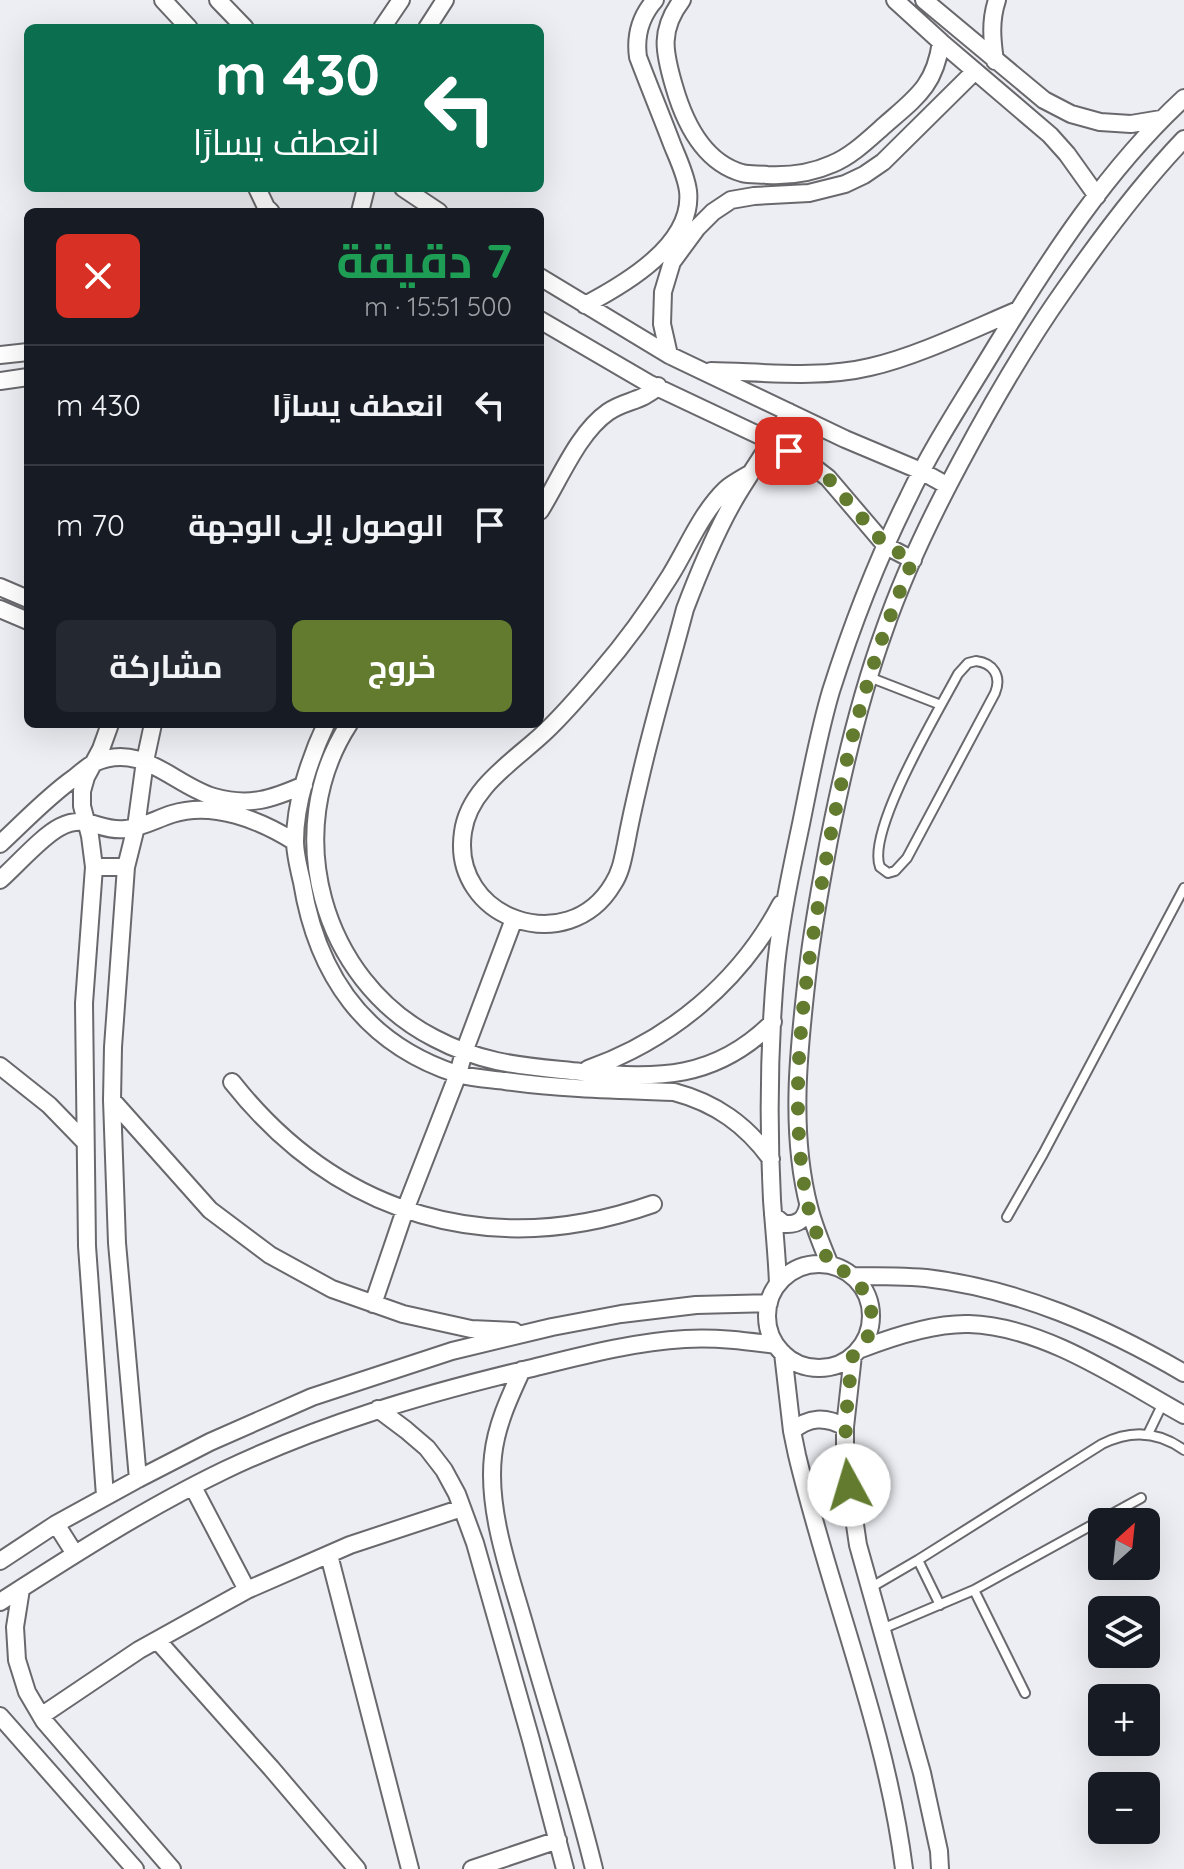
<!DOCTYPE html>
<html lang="ar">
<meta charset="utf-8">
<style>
body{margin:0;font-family:Quicksand,Cairo,sans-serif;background:#242831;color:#f1f3f6;direction:rtl;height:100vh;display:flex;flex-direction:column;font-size:30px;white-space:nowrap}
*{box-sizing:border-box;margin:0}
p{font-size:26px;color:#9ea1a6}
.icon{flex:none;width:44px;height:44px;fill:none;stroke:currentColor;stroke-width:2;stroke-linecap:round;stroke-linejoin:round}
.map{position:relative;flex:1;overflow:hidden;direction:ltr}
.side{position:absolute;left:24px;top:208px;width:520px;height:520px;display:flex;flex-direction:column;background:#171b24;border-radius:12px;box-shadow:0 8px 32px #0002;direction:rtl}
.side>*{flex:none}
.guide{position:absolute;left:24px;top:24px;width:520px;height:168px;border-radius:12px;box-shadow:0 8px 32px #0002;direction:rtl;background:#0b6e4f;color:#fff;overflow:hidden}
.needle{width:52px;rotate:27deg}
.tools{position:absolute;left:1088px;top:1508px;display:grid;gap:16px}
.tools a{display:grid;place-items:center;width:72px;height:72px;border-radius:12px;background:#171b24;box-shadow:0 8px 32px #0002;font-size:40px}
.pin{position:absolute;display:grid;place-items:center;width:68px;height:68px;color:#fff;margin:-34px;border-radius:16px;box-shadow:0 4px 12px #0006}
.me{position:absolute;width:88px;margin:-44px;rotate:354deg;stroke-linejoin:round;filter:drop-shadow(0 0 6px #0008)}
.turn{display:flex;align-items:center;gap:28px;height:168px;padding:0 32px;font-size:36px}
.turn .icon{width:104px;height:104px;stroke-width:2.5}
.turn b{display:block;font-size:56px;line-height:68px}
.round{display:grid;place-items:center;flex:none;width:84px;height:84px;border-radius:12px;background:#242831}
.overview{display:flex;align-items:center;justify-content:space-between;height:136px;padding:0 32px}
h1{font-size:48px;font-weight:700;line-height:60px;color:#1e9e55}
.action{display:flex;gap:16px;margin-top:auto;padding:16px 32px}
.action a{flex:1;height:92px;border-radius:12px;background:#627b2f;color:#fff;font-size:32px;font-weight:700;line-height:92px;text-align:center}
.action a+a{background:#242831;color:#f1f3f6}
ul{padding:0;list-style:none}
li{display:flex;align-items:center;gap:24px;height:120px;padding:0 32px;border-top:2px solid #363941}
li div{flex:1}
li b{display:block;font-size:30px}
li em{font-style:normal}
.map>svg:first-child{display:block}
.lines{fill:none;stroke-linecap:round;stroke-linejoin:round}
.lane-casing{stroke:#69696d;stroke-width:12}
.street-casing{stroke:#69696d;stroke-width:20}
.lane{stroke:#fff;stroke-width:8}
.street{stroke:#fff;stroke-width:16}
.route{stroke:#627b2f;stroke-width:14;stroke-dasharray:0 25.2}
</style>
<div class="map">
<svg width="1184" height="1869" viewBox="0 0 1184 1869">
<rect width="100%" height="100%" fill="#edeef3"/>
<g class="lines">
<defs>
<path id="lane" d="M 976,661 C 993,663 1002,676 995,693 L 907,858 L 895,871 L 888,873 L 880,867 C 866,831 939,710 958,674 L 968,663 Z
M 869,677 L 941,705
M 1007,1217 L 1043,1154 L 1184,888
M 1148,1434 L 1163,1403
M 918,1560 L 940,1605
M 870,1588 L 918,1560 L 1102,1444 C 1130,1430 1158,1431 1184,1450
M 974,1590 L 1025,1693
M 882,1629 L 974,1590 L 1141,1498"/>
<path id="street" d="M 163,0 L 189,28
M 218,0 L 245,28
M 682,0 C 659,30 664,52 674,86 C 684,121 703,162 742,173 C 750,175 759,174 767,175 C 788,176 812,173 832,164 C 852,156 870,138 886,124 C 917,97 935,85 941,42 L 895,0
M 924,0 L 1044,100 L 1071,114 L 1100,122 L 1131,124 L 1161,119
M 382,28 L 401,0
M 427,28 L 445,0
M 941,42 L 1050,135 L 1067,154 L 1097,196
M 995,61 C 992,40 990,21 997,0
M 257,188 L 266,207 L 271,212
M 403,188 L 439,212
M 360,212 L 366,188
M 540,277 L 669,355 L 845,439 L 921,471 L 948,486
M 585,305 C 625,284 694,244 688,191 C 686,175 678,159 672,144 C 661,115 649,86 638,57 C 635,35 640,17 655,0
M 540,320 L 648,383 L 773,442 L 806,461 L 828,478 L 886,546 L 913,560
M 0,355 L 28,352
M 669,355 L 662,324 L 663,292 L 672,262 L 697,228 L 713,212 L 731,200 L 754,196 L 809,193 L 845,184 L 864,175 L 883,162 L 975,71
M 711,371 C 762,372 820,379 870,367 C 918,356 973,329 1018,310
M 0,381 L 28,377
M 751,473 C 743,478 733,483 726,489 C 701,513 688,547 670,576 C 649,610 625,643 599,673 C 582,693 565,713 546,731 C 516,760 469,787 463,832 C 450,919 568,960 613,884 C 621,872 623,858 626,844 C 630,822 635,800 640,779 C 653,722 670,666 685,609 C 699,572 714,536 733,502 C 751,471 772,443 789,412
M 540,511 C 560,479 578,433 608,412 C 625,400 642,402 658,386
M 0,587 L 28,599
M 0,609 L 28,621
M 326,724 C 310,758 295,803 295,841 C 295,854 299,869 302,882 C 317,975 365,1044 457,1074 C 472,1078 489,1079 505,1081 C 561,1089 618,1090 674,1092 C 716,1103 746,1125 771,1159
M 349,724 C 280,830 321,980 434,1038 C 485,1065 525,1066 581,1072 C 658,1079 715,1080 773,1022
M 0,844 C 24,822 47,797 74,778 C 80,773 87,767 94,763 C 142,741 173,785 214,797 C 249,807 272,799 304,785
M 94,867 L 126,867
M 0,880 C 16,866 42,836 60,827 C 87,813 99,832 125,829 C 142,828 156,819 172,814 C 213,801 260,820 295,842
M 0,1066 L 49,1105 L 85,1142
M 588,1069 C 670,1040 740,982 781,904
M 232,1082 C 338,1216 491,1261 653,1204
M 112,1100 L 210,1210 L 270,1255 L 332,1289 L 403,1314 L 471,1329 L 514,1331
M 773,1215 L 784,1224 C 798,1225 805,1220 808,1206
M767 1316a52 52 0 1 1 104 0a52 52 0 1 1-104 0Z
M 830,1265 C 822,1246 814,1227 809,1207 C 789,1130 799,1046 808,968 C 813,925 821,883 829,840 C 843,769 859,700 884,631 C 904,573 931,517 960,463 C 992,403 1026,344 1065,289 C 1102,236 1140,185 1184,139
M 853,1276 C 877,1276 902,1276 926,1278 C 1019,1289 1105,1327 1184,1373
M 778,1284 C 777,1256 774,1228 772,1200 C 768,1122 769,1043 776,965 C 781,918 791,871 801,824 C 810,780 818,735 831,691 C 852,625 877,560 908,498 C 933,445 966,396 996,346 C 1050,258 1108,168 1184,98
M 373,1304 L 405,1210 L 458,1074 L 464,1052 L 514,919
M 861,1349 C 892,1337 935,1323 969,1324 C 1043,1326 1121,1380 1184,1415
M 783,1353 L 792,1431 L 797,1455 C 830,1594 886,1727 904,1869
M 853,1355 L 845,1427 L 845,1457 L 858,1545 L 922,1773 L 939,1851 L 940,1869
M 522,1370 C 509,1398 496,1426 493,1456 C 487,1510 509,1571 524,1623 C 547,1705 574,1787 594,1869
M 378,1409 L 406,1430 L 427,1448 L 444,1470 L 457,1494 L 475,1543 L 531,1740 L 565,1869
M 792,1431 C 809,1417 825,1416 845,1427
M 138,1479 L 117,1243 L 112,1100 L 113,1047 L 126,867 L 136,827 L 145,761 L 153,724
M 193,1487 L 247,1590
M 105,1496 L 87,1246 L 84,1003 L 94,867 L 90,836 L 82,806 L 82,791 L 86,777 L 101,749 L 110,724
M 56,1524 L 75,1554
M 329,1555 L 410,1869
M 0,1561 L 56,1524 L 138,1479 L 210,1442 L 312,1397 L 452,1351 L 552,1327 L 621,1314 L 696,1305 L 769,1303
M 21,1589 L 15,1627 L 17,1660 L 27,1692 L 44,1721 L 172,1869
M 0,1602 C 73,1555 146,1508 225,1470 C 322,1424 420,1395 524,1370 C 577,1357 631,1342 685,1339 C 716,1337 746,1341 776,1345
M 157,1640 L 271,1768 L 357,1869
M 0,1716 L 135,1869
M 41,1716 L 139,1650 L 247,1590 L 350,1545 L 462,1508
M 472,1869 L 558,1840"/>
</defs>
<!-- lane casing -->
<use href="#lane" class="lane-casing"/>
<!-- street casing -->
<use href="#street" class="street-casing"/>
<!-- lane -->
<use href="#lane" class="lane"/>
<!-- street -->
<use href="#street" class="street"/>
</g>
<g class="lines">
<!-- route -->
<path class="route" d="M 789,451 L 806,461 L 828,478 L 886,546 L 913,560 C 864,672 839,780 819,900 C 802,998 788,1103 807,1202 C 812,1224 821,1245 830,1265 C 870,1278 888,1327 853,1355 C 847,1402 842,1438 849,1485"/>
</g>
</svg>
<div class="tools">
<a><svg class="needle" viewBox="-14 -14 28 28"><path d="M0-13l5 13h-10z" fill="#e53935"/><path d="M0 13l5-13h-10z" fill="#9ea1a6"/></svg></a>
<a><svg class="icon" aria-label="layers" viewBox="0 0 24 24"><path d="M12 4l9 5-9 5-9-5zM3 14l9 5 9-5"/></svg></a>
<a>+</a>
<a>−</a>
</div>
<div class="pin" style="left:789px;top:451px;background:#d93025"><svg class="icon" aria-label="arrive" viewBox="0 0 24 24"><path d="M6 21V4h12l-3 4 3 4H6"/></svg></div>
<svg class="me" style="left:849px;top:1485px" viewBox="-20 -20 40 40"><circle r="19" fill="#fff"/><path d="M0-13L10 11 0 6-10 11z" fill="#627b2f"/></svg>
<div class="guide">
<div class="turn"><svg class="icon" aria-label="left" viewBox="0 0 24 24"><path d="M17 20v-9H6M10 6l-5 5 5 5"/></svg><div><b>430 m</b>انعطف يسارًا</div></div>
</div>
<section class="side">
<div class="overview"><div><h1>7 دقيقة</h1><p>500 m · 15:51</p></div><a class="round" style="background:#d93025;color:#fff"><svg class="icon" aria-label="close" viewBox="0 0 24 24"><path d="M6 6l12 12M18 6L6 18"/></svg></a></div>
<ul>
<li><svg class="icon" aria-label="left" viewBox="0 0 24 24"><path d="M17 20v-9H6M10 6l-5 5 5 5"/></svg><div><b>انعطف يسارًا</b></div><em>430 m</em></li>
<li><svg class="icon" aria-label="arrive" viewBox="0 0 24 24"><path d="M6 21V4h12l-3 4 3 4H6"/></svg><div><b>الوصول إلى الوجهة</b></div><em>70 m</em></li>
</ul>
<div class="action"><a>خروج</a><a>مشاركة</a></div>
</section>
</div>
